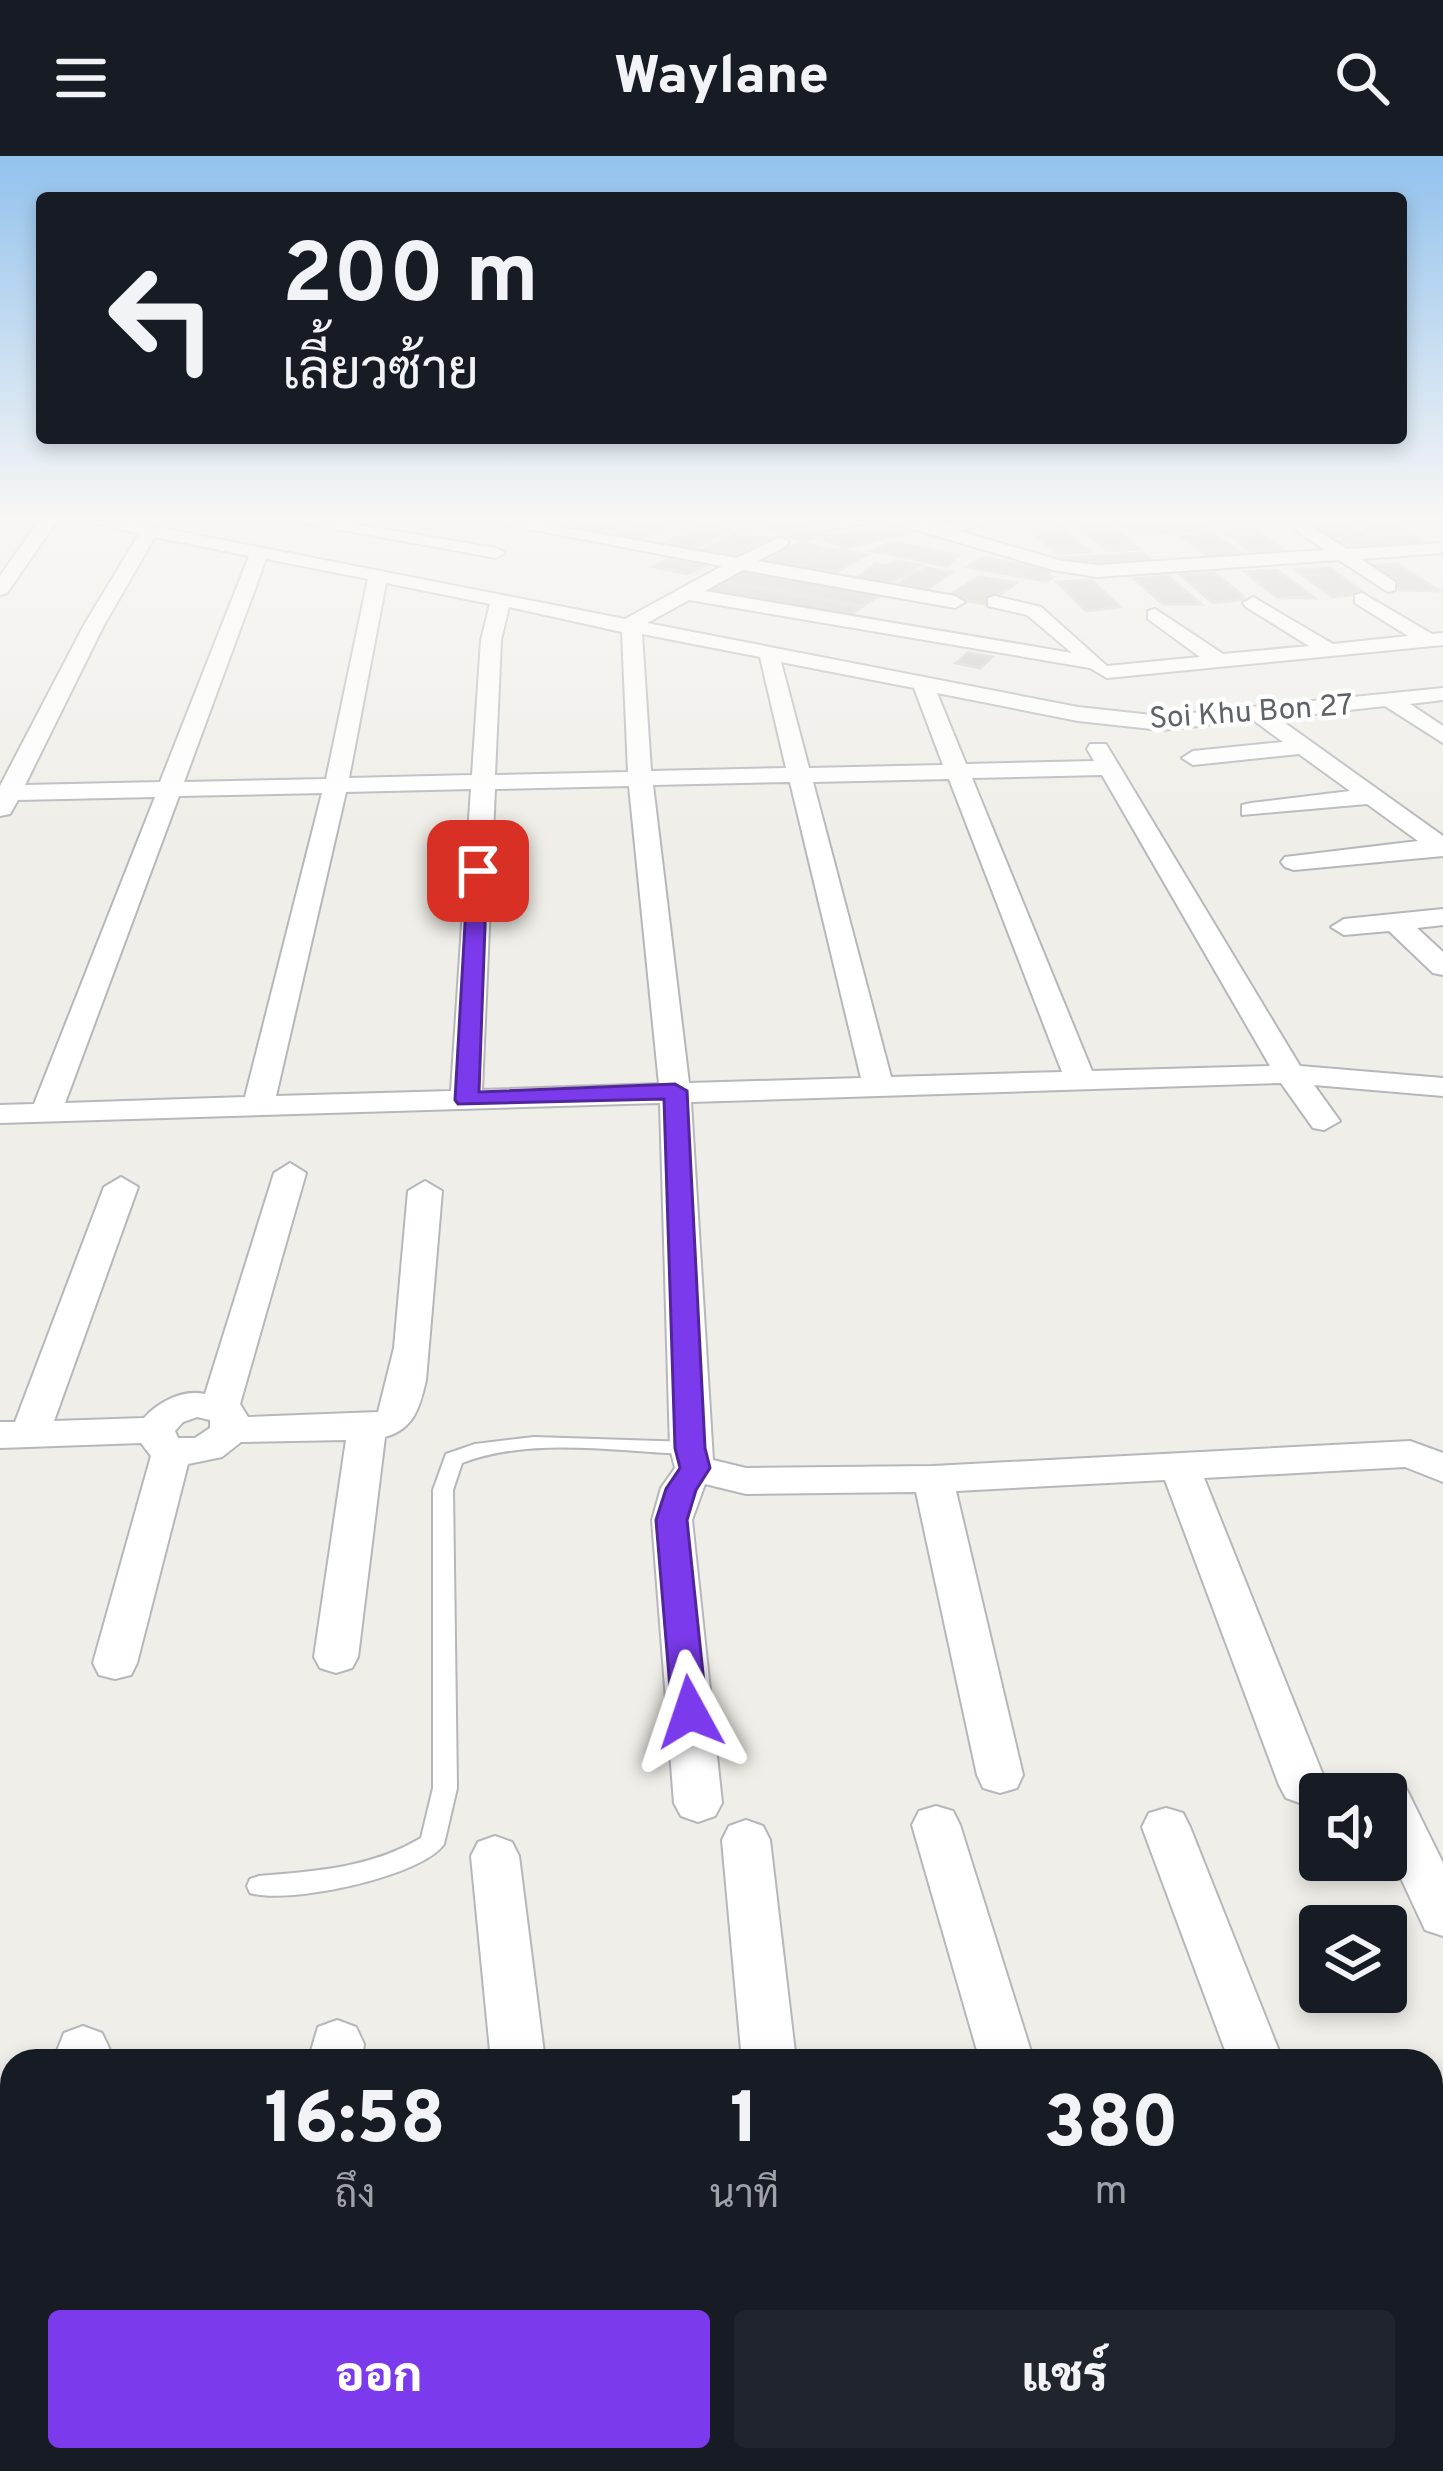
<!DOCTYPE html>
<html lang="th">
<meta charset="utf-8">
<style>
body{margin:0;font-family:Overpass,Sarabun,sans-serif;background:#20242c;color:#f1f3f6;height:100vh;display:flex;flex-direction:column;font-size:45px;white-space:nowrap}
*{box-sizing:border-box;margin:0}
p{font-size:39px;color:#9ea1a6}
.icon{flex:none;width:66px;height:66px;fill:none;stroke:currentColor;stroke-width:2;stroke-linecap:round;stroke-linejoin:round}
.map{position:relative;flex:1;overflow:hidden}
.side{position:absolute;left:0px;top:1893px;width:1443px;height:423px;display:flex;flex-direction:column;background:#171b24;border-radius:36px 36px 0 0;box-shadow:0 6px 18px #0003}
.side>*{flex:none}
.top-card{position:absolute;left:36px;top:36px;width:1371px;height:252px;border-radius:12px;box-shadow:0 6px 18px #0003;background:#171b24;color:#f1f3f6;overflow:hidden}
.fabs{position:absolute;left:1299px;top:1617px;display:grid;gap:24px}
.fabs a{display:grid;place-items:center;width:108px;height:108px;border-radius:12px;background:#171b24;box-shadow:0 6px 18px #0003;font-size:60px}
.pin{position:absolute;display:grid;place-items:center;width:102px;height:102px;color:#fff;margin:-51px;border-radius:24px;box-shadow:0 6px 18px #0006}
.me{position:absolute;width:132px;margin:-66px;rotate:355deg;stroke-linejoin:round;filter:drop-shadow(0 0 9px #0008)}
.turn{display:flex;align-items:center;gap:42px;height:252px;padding:0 48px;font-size:54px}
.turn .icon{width:156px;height:156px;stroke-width:2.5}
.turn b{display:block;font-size:84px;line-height:102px}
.eta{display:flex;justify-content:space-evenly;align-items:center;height:204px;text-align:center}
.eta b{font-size:72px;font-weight:800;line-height:84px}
.action{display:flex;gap:24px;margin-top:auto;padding:24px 48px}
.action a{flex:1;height:138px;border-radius:12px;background:#7c3aed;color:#fff;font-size:48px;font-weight:800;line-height:138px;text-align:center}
.action a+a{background:#20242c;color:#f1f3f6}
header{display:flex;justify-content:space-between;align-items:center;height:156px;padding:0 48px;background:#171b24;font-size:54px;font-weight:800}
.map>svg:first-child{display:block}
.building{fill:#cbc9c4;stroke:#d4d0c7;stroke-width:3}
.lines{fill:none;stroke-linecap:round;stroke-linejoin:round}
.lane-casing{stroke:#b5b7bb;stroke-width:4}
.street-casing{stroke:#b5b7bb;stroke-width:4}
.lane{fill:#fff;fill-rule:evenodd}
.street{fill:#fff;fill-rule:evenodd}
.route{fill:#7c3aed;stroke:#51269a;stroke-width:3}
.labels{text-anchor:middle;stroke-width:9;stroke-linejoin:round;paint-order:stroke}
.far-street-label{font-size:30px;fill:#5f6266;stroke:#fff}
</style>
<header><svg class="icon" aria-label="menu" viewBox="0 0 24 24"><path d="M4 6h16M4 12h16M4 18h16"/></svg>Waylane<svg class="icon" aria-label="search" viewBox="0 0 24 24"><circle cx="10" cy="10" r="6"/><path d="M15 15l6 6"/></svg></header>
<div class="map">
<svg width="1443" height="2315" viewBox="0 0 1443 2315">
<rect width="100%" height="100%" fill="#efeee8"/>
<!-- building -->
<path class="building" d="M 605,359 L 644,360 L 596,382 L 566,377 Z
M 1298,359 L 1334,359 L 1364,379 L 1330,381 Z
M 1344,359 L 1379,359 L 1405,376 L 1373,378 Z
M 652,360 L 681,365 L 632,388 L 603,383 Z
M 1286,360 L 1298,369 L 1226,372 L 1207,363 Z
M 782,361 L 829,379 L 802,385 L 750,365 Z
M 1202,365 L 1213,374 L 1139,378 L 1122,369 Z
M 702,369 L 732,374 L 686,397 L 655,391 Z
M 880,370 L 910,376 L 846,392 L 823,384 Z
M 1062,371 L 1090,396 L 1057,398 L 1032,375 Z
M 1079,371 L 1113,371 L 1139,393 L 1107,395 Z
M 1258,375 L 1290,398 L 1259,402 L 1226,377 Z
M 1212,376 L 1246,401 L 1212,403 L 1182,381 Z
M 736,377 L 769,382 L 727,404 L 694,398 Z
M 1415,380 L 1431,391 L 1358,395 L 1336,385 Z
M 891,386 L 959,399 L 947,410 L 873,395 Z
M 800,387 L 830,393 L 788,415 L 757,409 Z
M 833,393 L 866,399 L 827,421 L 794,415 Z
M 1143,397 L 1155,408 L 1079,413 L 1060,402 Z
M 672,402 L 706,409 L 687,418 L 653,411 Z
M 982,402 L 1053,414 L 1045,419 L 1053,421 L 1046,425 L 967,411 Z
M 896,405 L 920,409 L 886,431 L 853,425 L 875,408 L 888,410 Z
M 1397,408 L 1439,435 L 1401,434 L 1365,410 Z
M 926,412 L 952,416 L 921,438 L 894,433 L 907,420 Z
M 1330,412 L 1364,437 L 1332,441 L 1296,414 Z
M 744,414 L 881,439 L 862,450 L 724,424 Z
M 1277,414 L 1315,442 L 1277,441 L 1245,416 Z
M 1215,417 L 1246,443 L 1213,447 L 1181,419 Z
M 1167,420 L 1201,448 L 1163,448 L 1134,423 Z
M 979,421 L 1016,427 L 985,448 L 946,441 Z
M 1091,424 L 1120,451 L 1086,455 L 1057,426 Z
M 721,426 L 862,451 L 846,461 L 704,436 Z
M 968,497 L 992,501 L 980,512 L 956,507 Z"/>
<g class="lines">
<defs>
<path id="lane" d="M 534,1281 L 690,1286 L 700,1292 L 690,1298 C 617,1296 532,1280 462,1307 L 453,1334 L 457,1632 L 444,1688 C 422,1721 287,1749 250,1737 L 247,1730 L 250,1723 L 259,1720 C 316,1715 371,1712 421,1682 L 433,1632 L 433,1334 L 446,1298 L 475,1288 Z"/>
<path id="street" d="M 43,359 L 61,359 L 7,437 L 0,439 L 0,420 Z
M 62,359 L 95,359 L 625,463 L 722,410 L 456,359 L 493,359 L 737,402 L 780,381 L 789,386 L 786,390 L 758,405 L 955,440 L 965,446 L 955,452 L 743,414 L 705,435 L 1072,497 L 1027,459 L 988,450 L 988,442 L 995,440 L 1041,451 L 1107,510 L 1200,501 L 1148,463 L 1148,455 L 1155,453 L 1223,498 L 1309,490 L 1246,451 L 1243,447 L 1253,441 L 1333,488 L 1408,480 L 1355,447 L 1355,439 L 1362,437 L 1432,478 L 1443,477 L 1443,489 L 1107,522 L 1090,512 L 689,444 L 647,467 L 1078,551 L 1161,560 L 1443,532 L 1443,544 L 1410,548 L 1443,570 L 1443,587 L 1385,550 L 1278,562 L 1443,680 L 1443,700 L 1294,714 L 1285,711 L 1281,706 L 1285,701 L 1418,685 L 1367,648 L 1242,659 L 1242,649 L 1251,647 L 1350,635 L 1299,598 L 1193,609 L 1182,602 L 1193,595 L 1283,586 L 1253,564 L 1161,574 L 1078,565 L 937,537 L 966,608 L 1094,605 L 1087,593 L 1090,588 L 1106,588 L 1300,910 L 1443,922 L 1443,940 L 1314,929 L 1340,965 L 1324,974 L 1313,972 L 1281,927 L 691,946 L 713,1304 L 746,1312 L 933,1310 L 1410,1285 L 1443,1297 L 1443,1326 L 1405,1311 L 1204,1322 L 1327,1629 L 1320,1642 L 1303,1648 L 1286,1642 L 1279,1629 L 1165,1324 L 956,1335 L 1023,1619 L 1017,1632 L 1000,1637 L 983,1632 L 977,1619 L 916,1336 L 746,1338 L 705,1328 L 692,1364 L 722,1647 L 715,1660 L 698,1666 L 681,1660 L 674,1647 L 652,1364 L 661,1332 L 675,1312 L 670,1292 L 660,947 L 0,967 L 0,949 L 34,948 L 155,641 L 18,644 L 10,658 L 0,660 L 0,630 L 84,469 L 139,378 ZM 155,381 L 249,400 L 160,626 L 25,629 L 104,469 ZM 266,403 L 368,423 L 326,623 L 184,626 ZM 386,427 L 490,448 L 481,484 L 472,619 L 349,622 ZM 509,451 L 622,476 L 628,616 L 495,619 L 501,484 ZM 642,478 L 760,501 L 786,612 L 651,615 ZM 781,506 L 914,532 L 943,609 L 809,612 ZM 1102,619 L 1270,910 L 1092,915 L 972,622 ZM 949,623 L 1062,916 L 891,921 L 813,626 ZM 790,626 L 861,922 L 689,927 L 653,629 ZM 629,630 L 659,928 L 482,934 L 495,633 ZM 471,633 L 451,935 L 276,940 L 346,636 ZM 322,637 L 245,941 L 65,947 L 179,640 Z
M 260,359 L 299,359 L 496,392 L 505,397 L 496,402 Z
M 854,359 L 901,359 L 939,370 L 986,359 L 1016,359 L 959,375 L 1062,405 L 1097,409 L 1325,394 L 1297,375 L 1294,371 L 1303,366 L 1347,393 L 1443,387 L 1443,397 L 1361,403 L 1395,426 L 1395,434 L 1388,436 L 1339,404 L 1097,421 L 1053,414 L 882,364 L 827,374 L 818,369 Z
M 1443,753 L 1443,769 L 1417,772 L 1443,796 L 1443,819 L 1433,817 L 1389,775 L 1344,779 L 1331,771 L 1344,763 Z
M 290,1007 L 306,1017 L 240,1248 L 248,1261 L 378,1256 L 394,1192 L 408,1035 L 425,1025 L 442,1035 L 426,1224 C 420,1251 414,1273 385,1281 L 358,1501 L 352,1512 L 336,1517 L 320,1512 L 314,1501 L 346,1284 L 241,1286 L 222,1301 L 188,1308 L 137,1507 L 131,1519 L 115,1523 L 99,1519 L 93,1507 L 151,1300 L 141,1287 L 0,1292 L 0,1266 L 15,1266 L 104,1031 L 121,1021 L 138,1031 L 54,1265 L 144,1262 C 158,1246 183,1233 205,1238 L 274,1017 ZM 197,1261 L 210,1264 L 210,1272 L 195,1282 L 178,1282 L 175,1275 L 183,1266 Z
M 1388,1624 L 1405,1630 L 1443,1707 L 1443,1780 L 1425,1774 L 1386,1690 L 1386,1638 L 1367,1638 L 1371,1630 Z
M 936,1650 L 953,1655 L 960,1669 L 1034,1905 L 980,1905 L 912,1669 L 919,1655 Z
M 1166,1652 L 1183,1657 L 1190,1671 L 1283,1905 L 1229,1905 L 1142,1671 L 1149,1657 Z
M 746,1664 L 763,1670 L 770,1684 L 796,1905 L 742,1905 L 722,1684 L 729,1670 Z
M 495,1680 L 512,1686 L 519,1700 L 545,1905 L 491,1905 L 471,1700 L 478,1686 Z
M 337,1864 L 356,1871 L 364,1888 L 362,1905 L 308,1905 L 318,1871 Z
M 83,1870 L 102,1877 L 110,1894 L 107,1905 L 53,1905 L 64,1877 Z
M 1431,1951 L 1443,1952 L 1443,2004 L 1431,2003 Z
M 0,2025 L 12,2025 L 12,2079 L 0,2079 Z
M 12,2135 L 12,2235 L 0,2240 L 0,2140 Z
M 250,2304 L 314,2304 L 312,2315 L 248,2315 Z
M 492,2304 L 556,2304 L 556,2315 L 492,2315 Z
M 784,2304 L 848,2304 L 850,2315 L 786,2315 Z
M 1084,2304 L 1148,2304 L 1151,2315 L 1087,2315 Z
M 1358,2304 L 1422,2304 L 1426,2315 L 1362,2315 Z"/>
</defs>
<!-- lane casing -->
<use href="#lane" class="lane-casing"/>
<!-- street casing -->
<use href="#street" class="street-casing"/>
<!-- lane -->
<use href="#lane" class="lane"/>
<!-- street -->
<use href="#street" class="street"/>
</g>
<!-- sky -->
<linearGradient id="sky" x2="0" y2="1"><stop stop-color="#92c2ed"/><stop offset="0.53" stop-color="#f8f7f5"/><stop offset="1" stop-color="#f8f7f5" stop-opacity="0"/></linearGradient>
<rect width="1443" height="683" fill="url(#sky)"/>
<!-- route -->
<path class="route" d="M 478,709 L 487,715 L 479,936 L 675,928 L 687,935 L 705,1292 L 710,1312 L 696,1334 L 687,1364 L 707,1556 L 702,1565 L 690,1569 L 678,1565 L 672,1556 L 656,1364 L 666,1333 L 680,1312 L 675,1292 L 664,943 L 458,948 L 455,944 L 468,715 Z"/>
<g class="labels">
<!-- far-street labels -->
<g class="far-street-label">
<text transform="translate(1251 555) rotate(-4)" y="10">Soi Khu Bon 27</text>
</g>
</g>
</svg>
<div class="fabs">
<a><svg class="icon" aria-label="sound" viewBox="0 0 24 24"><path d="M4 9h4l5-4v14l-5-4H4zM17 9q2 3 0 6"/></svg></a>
<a><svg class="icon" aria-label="layers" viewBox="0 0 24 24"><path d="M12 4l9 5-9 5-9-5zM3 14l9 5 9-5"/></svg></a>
</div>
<div class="pin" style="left:478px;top:715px;background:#d93025"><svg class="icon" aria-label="arrive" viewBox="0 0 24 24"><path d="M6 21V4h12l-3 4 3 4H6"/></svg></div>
<svg class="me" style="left:690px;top:1556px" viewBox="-20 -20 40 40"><path d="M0-17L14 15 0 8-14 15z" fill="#7c3aed" stroke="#fff" stroke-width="4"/></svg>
<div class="top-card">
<div class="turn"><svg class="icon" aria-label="left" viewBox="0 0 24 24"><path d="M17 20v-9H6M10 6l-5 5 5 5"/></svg><div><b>200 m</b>เลี้ยวซ้าย</div></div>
</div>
<section class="side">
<div class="eta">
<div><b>16:58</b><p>ถึง</p></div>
<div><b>1</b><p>นาที</p></div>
<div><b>380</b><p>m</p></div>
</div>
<div class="action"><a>ออก</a><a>แชร์</a></div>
</section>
</div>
